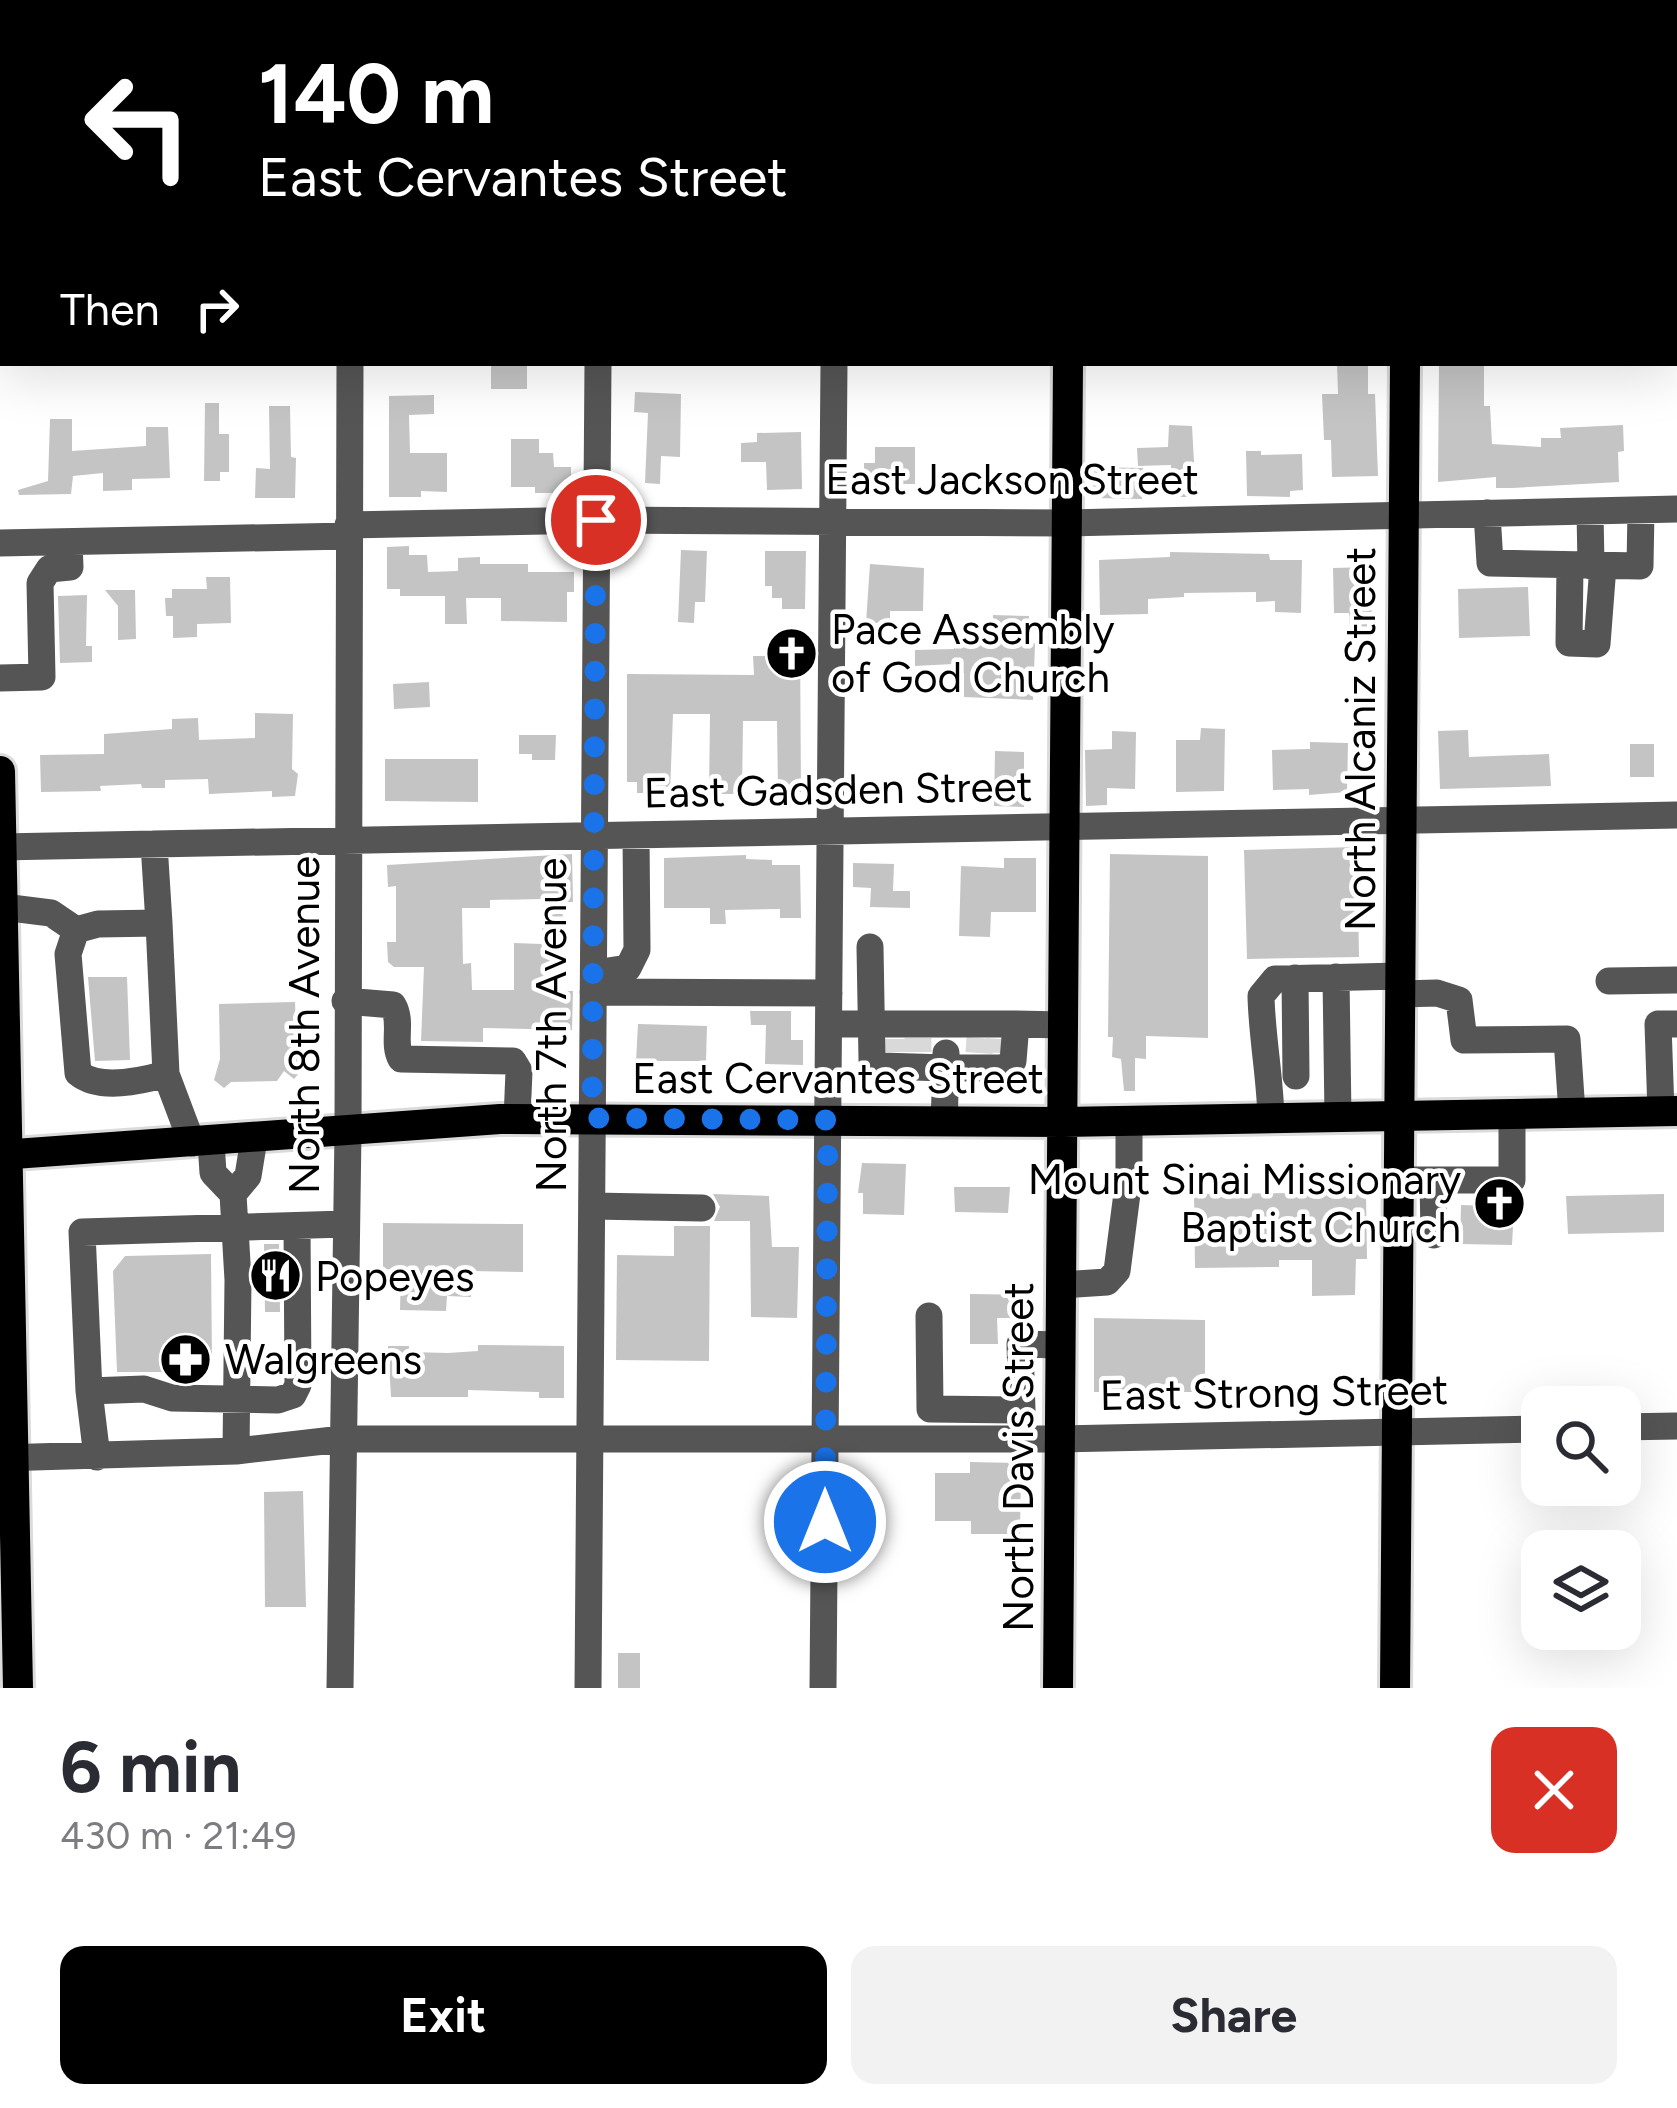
<!DOCTYPE html>
<meta charset="utf-8">
<style>
body{margin:0;font-family:Figtree,sans-serif;background:#f2f2f3;color:#2b2b33;height:100vh;display:flex;flex-direction:column;font-size:45px;white-space:nowrap}
*{box-sizing:border-box;margin:0}
p{font-size:39px;color:#7c7c81}
.icon{flex:none;width:66px;height:66px;fill:none;stroke:currentColor;stroke-width:2;stroke-linecap:round;stroke-linejoin:round}
.map{position:relative;height:1688px;overflow:hidden}
.panel{display:flex;flex-direction:column;background:#fff;flex:1}
.panel>*{flex:none}
.top-card{position:absolute;left:0px;top:0px;width:1677px;height:366px;box-shadow:0 12px 48px #0002;background:#000;color:#fff;overflow:hidden}
.buttons{position:absolute;left:1521px;top:1386px;display:grid;gap:24px}
.buttons a{display:grid;place-items:center;width:120px;height:120px;border-radius:24px;background:#fff;box-shadow:0 12px 48px #0002;font-size:60px}
.pin{position:absolute;display:grid;place-items:center;width:102px;height:102px;color:#fff;margin:-51px;border:6px solid #fff;border-radius:50%;box-shadow:0 3px 12px #0007}
.me{position:absolute;width:132px;margin:-66px;rotate:0deg;stroke-linejoin:round;filter:drop-shadow(0 0 9px #0008)}
.turn{display:flex;align-items:center;gap:42px;height:252px;padding:0 60px;font-size:54px}
.turn .icon{width:156px;height:156px;stroke-width:2.5}
.turn b{display:block;font-size:84px;line-height:102px}
.then{display:flex;align-items:center;height:114px;padding:0 60px;background:#0003;gap:24px;font-size:45px}
.round{display:grid;place-items:center;flex:none;width:126px;height:126px;border-radius:24px;background:#f2f2f3}
.overview{display:flex;align-items:center;justify-content:space-between;height:204px;padding:0 60px}
h1{font-size:72px;font-weight:700;line-height:90px}
.action{display:flex;gap:24px;margin-top:auto;padding:24px 60px}
.action a{flex:1;height:138px;border-radius:24px;background:#000;color:#fff;font-size:48px;font-weight:700;line-height:138px;text-align:center}
.action a+a{background:#f2f2f3;color:#2b2b33}
.map>svg:first-child{display:block}
.building{fill:#c4c4c4;fill-rule:evenodd}
.lines{fill:none;stroke-linecap:round;stroke-linejoin:round}
.minor-tunnel{stroke:#d9d9d9;stroke-width:27;stroke-dasharray:27 14;stroke-linecap:butt}
.major-casing{stroke:#dbdbdb;stroke-width:36}
.minor{stroke:#555;stroke-width:27}
.major{stroke:#000;stroke-width:30}
.route{stroke:#1a73e8;stroke-width:21;stroke-dasharray:0 37.8}
.labels{text-anchor:middle;stroke-width:9;stroke-linejoin:round;paint-order:stroke}
.street-label{font-size:42px;fill:#000;stroke:#fff}
.poi-label{font-size:42px;fill:#000;stroke:#fff;text-anchor:start}
</style>
<div class="map">
<svg width="1677" height="1688" viewBox="0 0 1677 1688">
<rect width="100%" height="100%" fill="#fff"/>
<!-- building -->
<path class="building" d="M 510,363 L 527,363 L 527,389 L 491,389 L 491,366 Z
M 1337,363 L 1368,363 L 1368,394 L 1375,394 L 1378,476 L 1332,477 L 1331,440 L 1324,440 L 1322,394 L 1338,394 Z
M 1439,363 L 1484,363 L 1484,406 L 1490,406 L 1492,444 L 1541,447 L 1541,438 L 1561,438 L 1560,428 L 1623,425 L 1624,451 L 1618,452 L 1619,482 L 1512,488 L 1496,488 L 1496,477 L 1438,482 Z
M 635,392 L 681,394 L 680,457 L 661,456 L 660,484 L 645,483 L 648,413 L 634,412 Z
M 434,395 L 434,414 L 409,415 L 410,453 L 447,453 L 447,492 L 421,491 L 421,497 L 389,497 L 389,396 Z
M 205,403 L 219,403 L 219,434 L 229,434 L 229,472 L 220,472 L 220,481 L 204,481 Z
M 269,406 L 290,406 L 291,457 L 296,458 L 295,498 L 255,498 L 256,468 L 270,469 Z
M 50,419 L 72,419 L 72,451 L 146,446 L 146,427 L 168,427 L 170,478 L 132,479 L 132,490 L 103,491 L 103,473 L 73,476 L 71,494 L 19,495 L 18,490 L 48,481 Z
M 1169,425 L 1192,426 L 1196,497 L 1172,497 L 1171,465 L 1138,466 L 1137,448 L 1168,447 Z
M 801,432 L 802,489 L 767,490 L 766,462 L 741,462 L 741,443 L 757,442 L 757,433 Z
M 511,439 L 539,439 L 539,453 L 553,453 L 554,467 L 571,467 L 571,493 L 535,493 L 535,487 L 511,487 Z
M 875,447 L 915,447 L 915,484 L 864,484 L 864,463 L 875,463 Z
M 1246,451 L 1261,451 L 1261,455 L 1302,454 L 1303,490 L 1290,491 L 1290,497 L 1247,496 Z
M 1094,467 L 1143,468 L 1142,499 L 1093,498 Z
M 409,546 L 409,555 L 427,555 L 428,572 L 458,571 L 458,558 L 480,557 L 480,564 L 528,564 L 528,572 L 574,572 L 574,592 L 567,592 L 567,622 L 501,621 L 501,598 L 466,598 L 467,624 L 445,624 L 445,596 L 400,596 L 400,589 L 387,589 L 387,547 Z
M 681,550 L 707,551 L 705,602 L 695,602 L 694,623 L 678,622 Z
M 765,551 L 806,551 L 805,609 L 782,609 L 782,598 L 772,598 L 772,586 L 765,586 Z
M 1170,552 L 1269,554 L 1270,560 L 1302,560 L 1301,613 L 1275,612 L 1275,601 L 1256,602 L 1256,592 L 1184,593 L 1184,597 L 1148,599 L 1148,614 L 1100,615 L 1099,560 L 1170,557 Z
M 870,564 L 924,568 L 923,611 L 890,611 L 890,623 L 866,623 Z
M 1370,567 L 1372,628 L 1350,629 L 1349,613 L 1334,613 L 1333,568 Z
M 206,577 L 230,577 L 231,623 L 197,624 L 197,637 L 173,638 L 173,616 L 166,616 L 165,598 L 172,598 L 172,589 L 207,589 Z
M 1528,587 L 1530,636 L 1459,638 L 1458,589 Z
M 105,590 L 135,590 L 136,639 L 118,640 L 118,606 Z
M 87,595 L 86,646 L 92,646 L 92,662 L 60,663 L 58,596 Z
M 993,615 L 1029,616 L 1028,643 L 1035,643 L 1033,700 L 964,697 L 964,673 L 953,672 L 953,664 L 915,666 L 915,650 L 954,649 L 954,645 L 992,642 Z
M 783,641 L 800,641 L 801,792 L 778,792 L 777,721 L 743,721 L 742,794 L 709,794 L 710,714 L 673,714 L 670,793 L 637,793 L 637,782 L 627,782 L 627,674 L 754,675 L 753,656 L 783,656 Z
M 429,682 L 430,707 L 394,709 L 393,684 Z
M 255,713 L 293,714 L 292,769 L 298,774 L 295,796 L 272,797 L 272,791 L 209,794 L 208,779 L 165,780 L 165,788 L 142,788 L 141,784 L 100,786 L 101,791 L 41,792 L 40,755 L 104,754 L 104,734 L 172,729 L 172,719 L 198,718 L 199,740 L 255,738 Z
M 1201,728 L 1225,729 L 1224,791 L 1176,792 L 1176,740 L 1200,740 Z
M 1468,730 L 1469,757 L 1549,754 L 1551,786 L 1440,789 L 1438,731 Z
M 1112,731 L 1136,732 L 1135,789 L 1107,788 L 1107,805 L 1086,806 L 1085,750 L 1112,749 Z
M 519,735 L 556,735 L 555,760 L 532,760 L 532,754 L 519,754 Z
M 1310,742 L 1348,743 L 1347,792 L 1309,795 L 1309,789 L 1273,790 L 1272,750 L 1310,749 Z
M 1630,744 L 1654,744 L 1654,777 L 1630,777 Z
M 995,751 L 1024,752 L 1024,807 L 994,806 Z
M 385,759 L 478,759 L 478,802 L 385,801 Z
M 1357,847 L 1359,957 L 1247,959 L 1244,850 Z
M 572,854 L 573,902 L 563,902 L 561,991 L 573,991 L 572,1030 L 483,1028 L 483,1042 L 421,1041 L 424,967 L 394,967 L 388,962 L 387,942 L 396,942 L 396,886 L 388,887 L 387,865 ZM 543,899 L 542,944 L 514,943 L 514,990 L 472,990 L 471,963 L 463,964 L 462,908 L 490,908 L 490,900 Z
M 1110,854 L 1208,856 L 1208,1038 L 1146,1036 L 1146,1059 L 1135,1058 L 1135,1091 L 1124,1091 L 1121,1059 L 1112,1057 L 1113,1037 L 1108,1037 Z
M 746,855 L 746,859 L 772,860 L 772,865 L 800,865 L 801,918 L 780,918 L 780,909 L 725,910 L 726,924 L 710,924 L 710,908 L 664,908 L 664,858 Z
M 1004,858 L 1036,858 L 1036,912 L 991,912 L 990,937 L 959,936 L 961,866 L 1004,868 Z
M 853,863 L 894,864 L 893,891 L 910,891 L 910,908 L 870,907 L 871,888 L 853,887 Z
M 88,977 L 127,977 L 130,1060 L 95,1061 Z
M 295,1002 L 297,1049 L 309,1061 L 294,1079 L 284,1071 L 277,1081 L 231,1082 L 224,1088 L 214,1080 L 220,1059 L 219,1004 Z
M 750,1011 L 791,1011 L 791,1040 L 803,1040 L 803,1065 L 765,1064 L 766,1025 L 751,1025 Z
M 638,1024 L 707,1026 L 706,1061 L 636,1061 Z
M 862,1163 L 906,1164 L 904,1215 L 863,1214 L 863,1193 L 858,1193 Z
M 1313,1174 L 1355,1174 L 1355,1191 L 1366,1192 L 1367,1259 L 1356,1259 L 1355,1295 L 1312,1296 L 1312,1260 L 1279,1260 L 1279,1267 L 1195,1268 L 1194,1194 L 1300,1193 L 1313,1190 Z
M 954,1187 L 1010,1187 L 1008,1213 L 955,1212 Z
M 713,1194 L 769,1196 L 772,1247 L 799,1247 L 797,1318 L 751,1317 L 750,1221 L 714,1221 L 720,1207 Z
M 1664,1194 L 1664,1232 L 1568,1234 L 1566,1196 Z
M 1461,1205 L 1514,1207 L 1512,1245 L 1460,1244 Z
M 383,1223 L 523,1224 L 523,1272 L 471,1271 L 471,1297 L 447,1296 L 446,1311 L 400,1310 L 401,1270 L 383,1269 Z
M 674,1226 L 710,1226 L 709,1361 L 616,1360 L 617,1255 L 674,1256 Z
M 264,1244 L 279,1244 L 280,1312 L 265,1312 Z
M 211,1254 L 212,1364 L 205,1372 L 117,1372 L 113,1271 L 125,1256 Z
M 970,1294 L 1032,1295 L 1032,1318 L 997,1318 L 998,1344 L 970,1344 Z
M 1094,1318 L 1205,1320 L 1205,1392 L 1094,1392 Z
M 478,1345 L 564,1346 L 564,1398 L 539,1398 L 539,1392 L 468,1390 L 468,1397 L 391,1397 L 388,1346 L 409,1346 L 409,1352 L 448,1353 L 478,1351 Z
M 970,1462 L 1021,1463 L 1020,1534 L 971,1534 L 971,1521 L 935,1521 L 935,1473 L 970,1473 Z
M 303,1491 L 306,1607 L 265,1607 L 264,1492 Z
M 618,1653 L 640,1653 L 640,1688 L 618,1688 Z"/>
<g class="lines">
<!-- minor-tunnel -->
<path class="minor-tunnel" d="M 898,1052 L 898,1039
M 918,1052 L 918,1038
M 979,1053 L 980,1038
M 999,1053 L 1000,1039"/>
<defs>
<path id="major" d="M 1075,3 L 1075,0
M 1407,3 L 1407,0
M 0,771 L 18,1688
M 0,1155 L 500,1119 L 1063,1122 L 1677,1111
M 1058,1688 L 1068,363
M 1395,1688 L 1405,363"/>
</defs>
<!-- major casing -->
<use href="#major" class="major-casing"/>
<!-- minor -->
<path class="minor" d="M 352,3 L 352,0
M 600,3 L 600,0
M 836,3 L 836,0
M 1674,206 L 1677,205
M 0,236 L 3,236
M 1590,511 L 1591,566
M 1487,513 L 1490,563 L 1640,566 L 1641,510
M 348,525 L 596,520 L 1067,523 L 1677,509
M 0,543 L 348,536
M 1570,565 L 1569,643 L 1597,644 L 1603,566
M 0,678 L 42,677 L 40,583 L 49,569 L 70,567 L 69,542
M 154,844 L 159,923
M 0,847 L 1677,815
M 3,907 L 51,913 L 76,930
M 870,947 L 872,1060 L 881,1066 L 946,1068 L 946,1053
M 594,973 L 628,968 L 637,950 L 636,835
M 1336,977 L 1338,1117
M 1295,978 L 1296,1076
M 1609,981 L 1677,980
M 593,992 L 829,993
M 1400,994 L 1437,993 L 1459,1000 L 1464,1040 L 1567,1039 L 1572,1113
M 345,1001 L 393,1005 C 403,1022 392,1043 401,1059 L 513,1061 L 519,1071 L 517,1119
M 829,1024 L 1016,1024
M 166,1074 C 141,1081 100,1091 78,1073 L 68,954 L 76,930 L 98,924 L 159,923 L 166,1074 L 192,1143
M 1661,1112 L 1658,1024 L 1677,1024
M 1271,1118 C 1270,1076 1262,1038 1261,996 L 1275,979 L 1400,976
M 944,1121 L 946,1068 L 1004,1068 L 1013,1061 L 1016,1024 L 1064,1025
M 211,1142 L 213,1173 L 233,1194 L 238,1280 L 236,1451
M 1399,1180 L 1512,1180 L 1512,1115
M 1433,1180 L 1434,1235
M 233,1194 L 248,1176 L 254,1139
M 592,1206 L 702,1208
M 1061,1285 L 1107,1282 L 1117,1271 L 1129,1178 L 1129,1121
M 929,1316 L 930,1409 L 1022,1410 L 1020,1344 L 1060,1345
M 89,1391 L 144,1389 L 172,1398 L 278,1400 L 293,1395 L 298,1385 L 297,1226
M 1620,1427 L 1677,1426
M 97,1457 L 89,1391 L 82,1232 L 345,1224
M 0,1458 L 236,1451 L 342,1439 L 1059,1439 L 1542,1429
M 340,1688 L 348,1132 L 350,363
M 588,1688 L 598,363
M 823,1688 L 834,363"/>
<!-- major -->
<use href="#major" class="major"/>
</g>
<g class="lines">
<!-- route -->
<path class="route" d="M 596,520 L 592,1118 L 828,1120 L 825,1522"/>
</g>
<!-- icons -->
<defs>
<symbol id="church-disc" viewBox="-11 -11 22 22"><circle r="9.5" fill="#000" stroke="#fff"/><path d="M-1.2-6h2.4v3.5h3.3v2.4h-3.3V6h-2.4V-.1h-3.3v-2.4h3.3Z" fill="#fff"/></symbol>
<symbol id="restaurant-disc" viewBox="-11 -11 22 22"><circle r="9.5" fill="#000" stroke="#fff"/><path d="M-5-6h1v4h1v-4h1v4h1v-4h1v5L-1.5 .5V6h-2V.5L-5-1ZM5-6V6H3V1.5H1.5Q1.5-4 5-6Z" fill="#fff"/></symbol>
<symbol id="pharmacy-disc" viewBox="-11 -11 22 22"><circle r="9.5" fill="#000" stroke="#fff"/><path d="M-2-6h4v4h4v4h-4v4h-4v-4h-4v-4h4Z" fill="#fff"/></symbol>
</defs>
<g fill-rule="evenodd">
<use href="#church-disc" x="762" y="624" width="59" height="59"/>
<use href="#church-disc" x="1470" y="1174" width="59" height="59"/>
<use href="#restaurant-disc" x="246" y="1246" width="59" height="59"/>
<use href="#pharmacy-disc" x="156" y="1330" width="59" height="59"/>
</g>
<g class="labels">
<!-- street labels -->
<g class="street-label">
<text x="1012" y="494">East Jackson Street</text>
<text transform="translate(1360 739) rotate(-90)" y="15">North Alcaniz Street</text>
<text transform="translate(838 789) rotate(-1)" y="15">East Gadsden Street</text>
<text transform="translate(304 1025) rotate(-90)" y="15">North 8th Avenue</text>
<text transform="translate(551 1025) rotate(-90)" y="15">North 7th Avenue</text>
<text x="838" y="1093">East Cervantes Street</text>
<text transform="translate(1274 1392) rotate(-1)" y="15">East Strong Street</text>
<text transform="translate(1018 1457) rotate(-90)" y="15">North Davis Street</text>
</g>
<!-- poi labels -->
<g class="poi-label">
<text x="831" y="644">Pace Assembly<tspan x="831" dy="48">of God Church</tspan></text>
<text x="1461" y="1194" text-anchor="end">Mount Sinai Missionary<tspan x="1461" dy="48">Baptist Church</tspan></text>
<text x="315" y="1291">Popeyes</text>
<text x="225" y="1374">Walgreens</text>
</g>
</g>
</svg>
<div class="buttons">
<a><svg class="icon" aria-label="search" viewBox="0 0 24 24"><circle cx="10" cy="10" r="6"/><path d="M15 15l6 6"/></svg></a>
<a><svg class="icon" aria-label="layers" viewBox="0 0 24 24"><path d="M12 4l9 5-9 5-9-5zM3 14l9 5 9-5"/></svg></a>
</div>
<div class="pin" style="left:596px;top:520px;background:#d93025"><svg class="icon" aria-label="arrive" viewBox="0 0 24 24"><path d="M6 21V4h12l-3 4 3 4H6"/></svg></div>
<svg class="me" style="left:825px;top:1522px" viewBox="-20 -20 40 40"><circle r="17" fill="#1a73e8" stroke="#fff" stroke-width="3"/><path d="M0-11L8 9 0 5-8 9z" fill="#fff"/></svg>
<div class="top-card">
<div class="turn"><svg class="icon" aria-label="left" viewBox="0 0 24 24"><path d="M17 20v-9H6M10 6l-5 5 5 5"/></svg><div><b>140 m</b>East Cervantes Street</div></div>
<div class="then">Then<svg class="icon" aria-label="right" viewBox="0 0 24 24"><path d="M7 20v-9h11M14 6l5 5-5 5"/></svg></div>
</div>
</div>
<section class="panel">
<div class="overview"><div><h1>6 min</h1><p>430 m · 21:49</p></div><a class="round" style="background:#d93025;color:#fff"><svg class="icon" aria-label="close" viewBox="0 0 24 24"><path d="M6 6l12 12M18 6L6 18"/></svg></a></div>
<div class="action"><a>Exit</a><a>Share</a></div>
</section>
